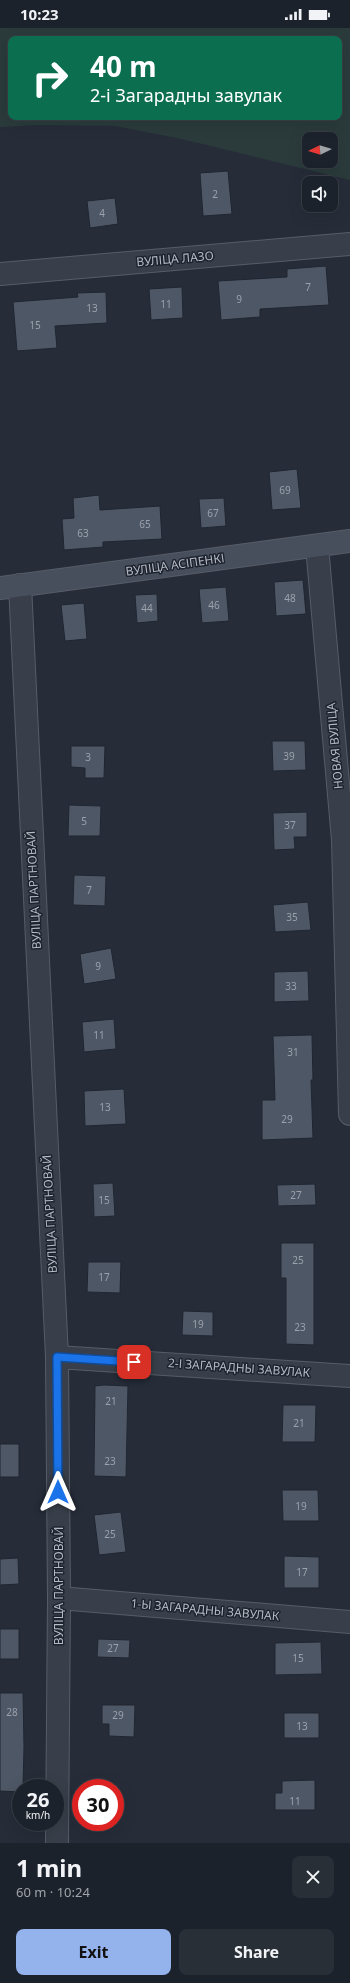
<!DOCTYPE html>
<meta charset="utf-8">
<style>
body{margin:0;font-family:"Noto Sans",sans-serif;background:#292f37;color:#f1f3f6;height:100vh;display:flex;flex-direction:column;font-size:15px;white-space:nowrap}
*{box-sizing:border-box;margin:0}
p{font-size:13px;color:#a0a4a9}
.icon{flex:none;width:22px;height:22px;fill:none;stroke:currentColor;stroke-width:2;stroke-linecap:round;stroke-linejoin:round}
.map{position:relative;height:1815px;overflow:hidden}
.side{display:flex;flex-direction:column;background:#1c222b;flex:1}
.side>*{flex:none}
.hud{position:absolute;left:8px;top:8px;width:334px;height:84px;border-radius:8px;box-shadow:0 4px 16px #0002,0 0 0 1px #3a3f47;background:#0b6e4f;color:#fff;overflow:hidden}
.needle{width:26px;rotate:265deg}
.controls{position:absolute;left:302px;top:104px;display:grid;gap:8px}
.controls a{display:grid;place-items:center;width:36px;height:36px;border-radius:8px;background:#1c222b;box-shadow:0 4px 16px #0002,0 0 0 1px #3a3f47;font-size:20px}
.speed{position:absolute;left:12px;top:1751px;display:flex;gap:8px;font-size:20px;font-weight:700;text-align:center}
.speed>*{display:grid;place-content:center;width:52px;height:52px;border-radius:50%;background:#1c222b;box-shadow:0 4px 16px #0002,0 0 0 1px #3a3f47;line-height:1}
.speed small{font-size:10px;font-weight:400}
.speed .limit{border:6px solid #d22;background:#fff;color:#111}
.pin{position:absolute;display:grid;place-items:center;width:34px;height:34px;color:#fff;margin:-17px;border-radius:8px;box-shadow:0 2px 6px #0006}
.me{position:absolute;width:44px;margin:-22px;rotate:0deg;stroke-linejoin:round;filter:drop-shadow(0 0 3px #0008)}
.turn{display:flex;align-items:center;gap:14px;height:84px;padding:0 16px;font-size:18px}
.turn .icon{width:52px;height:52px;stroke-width:2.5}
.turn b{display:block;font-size:28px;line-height:34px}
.round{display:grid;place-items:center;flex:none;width:42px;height:42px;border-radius:8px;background:#292f37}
.overview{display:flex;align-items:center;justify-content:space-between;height:68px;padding:0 16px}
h1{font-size:24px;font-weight:700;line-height:30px}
.cta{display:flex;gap:8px;margin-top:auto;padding:8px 16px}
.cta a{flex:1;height:46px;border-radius:8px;background:#94b2eb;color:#111;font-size:16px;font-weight:700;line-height:46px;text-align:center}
.cta a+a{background:#292f37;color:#f1f3f6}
.status{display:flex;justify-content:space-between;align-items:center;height:28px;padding:0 20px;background:#1c222b;direction:ltr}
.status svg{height:11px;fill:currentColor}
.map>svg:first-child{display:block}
.green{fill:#2b3b3c;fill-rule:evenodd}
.building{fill:#4e5765;stroke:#202631}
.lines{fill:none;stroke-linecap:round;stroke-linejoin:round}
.street-casing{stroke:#575d68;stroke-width:24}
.secondary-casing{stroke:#575d68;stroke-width:24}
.street{stroke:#393f4a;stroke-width:22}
.secondary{stroke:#484f5c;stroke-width:22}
.route-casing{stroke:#114b97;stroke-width:10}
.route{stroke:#1a73e8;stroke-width:7}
.labels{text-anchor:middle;stroke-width:3;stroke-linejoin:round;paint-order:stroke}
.number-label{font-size:10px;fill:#9ba1ad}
.street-label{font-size:12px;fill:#b5bac5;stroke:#1e242f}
</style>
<div class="status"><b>10:23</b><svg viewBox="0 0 49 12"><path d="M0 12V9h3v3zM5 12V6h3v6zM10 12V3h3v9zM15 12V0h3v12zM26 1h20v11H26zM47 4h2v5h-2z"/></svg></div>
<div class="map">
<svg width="350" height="1815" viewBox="0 0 350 1815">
<rect width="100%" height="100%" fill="#262d39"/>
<!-- green -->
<path class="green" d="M 0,0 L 350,0 L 350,152 L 182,111 L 116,98 L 37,97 L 0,99 ZM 11,11 L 339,11 L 339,89 L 11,89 ZM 309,111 L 331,111 L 331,133 L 309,133 Z"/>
<!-- building -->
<path class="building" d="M 228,143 L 232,186 L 203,188 L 200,145 Z
M 115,170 L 118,196 L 90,200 L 87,173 Z
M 326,238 L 329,277 L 260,281 L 260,289 L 221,292 L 218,253 L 287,249 L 287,241 Z
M 182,259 L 183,290 L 151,292 L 149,261 Z
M 106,264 L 107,295 L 55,298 L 57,320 L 17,323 L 13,274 L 78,269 L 77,265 Z
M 297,441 L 301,480 L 272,482 L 269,444 Z
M 99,467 L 100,482 L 160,478 L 162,511 L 103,514 L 103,519 L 64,522 L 62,491 L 74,490 L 73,470 Z
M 224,470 L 226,498 L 201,500 L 199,471 Z
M 303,552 L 306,586 L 276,588 L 274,554 Z
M 226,559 L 229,593 L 202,595 L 199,561 Z
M 157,566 L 158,593 L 137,595 L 135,567 Z
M 84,575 L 87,611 L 65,613 L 61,577 Z
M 272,713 L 305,713 L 306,742 L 273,743 Z
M 71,718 L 105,718 L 104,750 L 85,750 L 85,740 L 71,739 Z
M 69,777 L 101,778 L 100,808 L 68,808 Z
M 307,784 L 307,809 L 294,809 L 295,821 L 274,822 L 273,785 Z
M 74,847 L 106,848 L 105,878 L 73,877 Z
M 308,874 L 311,902 L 275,904 L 273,877 Z
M 111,920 L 116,951 L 84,956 L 80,926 Z
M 308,943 L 309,973 L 274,974 L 274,944 Z
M 114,991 L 116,1021 L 84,1024 L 82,994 Z
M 310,1007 L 312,1007 L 313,1052 L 311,1052 L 313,1110 L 262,1112 L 262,1072 L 275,1072 L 273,1008 Z
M 124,1061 L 126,1096 L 85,1098 L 84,1063 Z
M 113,1155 L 115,1188 L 94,1189 L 93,1156 Z
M 315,1156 L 316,1177 L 278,1178 L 277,1157 Z
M 281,1215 L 314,1215 L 314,1317 L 286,1316 L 286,1250 L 281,1250 Z
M 88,1234 L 121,1234 L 120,1265 L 87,1264 Z
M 183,1283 L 213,1284 L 213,1308 L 182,1307 Z
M 104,1357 L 128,1358 L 126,1449 L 94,1448 L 95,1358 Z
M 283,1377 L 316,1377 L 315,1414 L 282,1414 Z
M 0,1416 L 19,1416 L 19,1449 L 0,1449 Z
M 282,1462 L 318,1462 L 319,1493 L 283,1493 Z
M 121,1484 L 126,1524 L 99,1527 L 94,1487 Z
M 284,1528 L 319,1529 L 319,1560 L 284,1560 Z
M 18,1530 L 19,1556 L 0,1557 L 0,1531 Z
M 0,1601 L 19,1601 L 19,1631 L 0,1631 Z
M 98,1611 L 130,1612 L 129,1630 L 97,1629 Z
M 321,1614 L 322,1646 L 275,1647 L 275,1615 Z
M 0,1665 L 23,1665 L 24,1719 L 23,1760 L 21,1760 L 21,1764 L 0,1763 Z
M 102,1677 L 135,1677 L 134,1709 L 109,1708 L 109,1696 L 102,1696 Z
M 284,1685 L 319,1685 L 319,1710 L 284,1710 Z
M 315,1752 L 315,1782 L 275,1782 L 275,1765 L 282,1765 L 282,1753 Z"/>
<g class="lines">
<defs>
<path id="street" d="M 0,246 L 350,216
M 317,518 L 343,812 L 350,1086
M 20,557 L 57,1329 L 59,1570 L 57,1815
M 57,1329 L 350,1348
M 59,1570 L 350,1594"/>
<path id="secondary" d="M 0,560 L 350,513"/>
</defs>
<!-- street casing -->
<use href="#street" class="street-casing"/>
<!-- secondary casing -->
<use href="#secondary" class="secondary-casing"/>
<!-- street -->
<use href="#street" class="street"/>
<!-- secondary -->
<use href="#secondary" class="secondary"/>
</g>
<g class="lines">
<defs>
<path id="route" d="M 58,1464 L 57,1329 L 134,1334"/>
</defs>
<!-- route casing -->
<use href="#route" class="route-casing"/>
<!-- route -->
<use href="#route" class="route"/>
</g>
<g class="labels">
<!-- number labels -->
<g class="number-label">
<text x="215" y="170">2</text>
<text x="102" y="189">4</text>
<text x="308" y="263">7</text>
<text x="239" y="275">9</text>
<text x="166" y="280">11</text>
<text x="92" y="284">13</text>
<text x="35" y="301">15</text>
<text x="285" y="466">69</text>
<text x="213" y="489">67</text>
<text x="145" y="500">65</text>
<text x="83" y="509">63</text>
<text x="290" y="574">48</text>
<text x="214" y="581">46</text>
<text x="147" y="584">44</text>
<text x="289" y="732">39</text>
<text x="88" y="733">3</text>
<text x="84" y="797">5</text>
<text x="290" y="801">37</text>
<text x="89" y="866">7</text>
<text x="292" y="893">35</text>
<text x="98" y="942">9</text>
<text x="291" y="962">33</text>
<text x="99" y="1011">11</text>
<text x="293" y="1028">31</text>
<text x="105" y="1083">13</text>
<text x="287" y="1095">29</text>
<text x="296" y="1171">27</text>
<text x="104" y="1176">15</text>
<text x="298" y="1236">25</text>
<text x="104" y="1253">17</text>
<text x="198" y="1300">19</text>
<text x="300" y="1303">23</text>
<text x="111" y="1377">21</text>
<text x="299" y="1399">21</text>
<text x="110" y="1437">23</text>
<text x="301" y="1482">19</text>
<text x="110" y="1510">25</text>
<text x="302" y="1548">17</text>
<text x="113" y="1624">27</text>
<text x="298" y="1634">15</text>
<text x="12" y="1688">28</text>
<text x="118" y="1691">29</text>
<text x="302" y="1702">13</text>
<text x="295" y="1777">11</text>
</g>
<!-- street labels -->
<g class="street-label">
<text transform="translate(175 231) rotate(-5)" y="4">ВУЛІЦА ЛАЗО</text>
<text transform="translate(175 537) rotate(-8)" y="4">ВУЛІЦА АСІПЕНКІ</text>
<text transform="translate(335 718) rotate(-95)" y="4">НОВАЯ ВУЛІЦА</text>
<text transform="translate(34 862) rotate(-93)" y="4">ВУЛІЦА ПАРТНОВАЙ</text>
<text transform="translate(50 1186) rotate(-93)" y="4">ВУЛІЦА ПАРТНОВАЙ</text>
<text transform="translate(239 1340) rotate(4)" y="4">2-І ЗАГАРАДНЫ ЗАВУЛАК</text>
<text transform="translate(59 1558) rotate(-90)" y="4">ВУЛІЦА ПАРТНОВАЙ</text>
<text transform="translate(205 1582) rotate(5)" y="4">1-Ы ЗАГАРАДНЫ ЗАВУЛАК</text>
</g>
</g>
</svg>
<div class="controls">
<a><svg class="needle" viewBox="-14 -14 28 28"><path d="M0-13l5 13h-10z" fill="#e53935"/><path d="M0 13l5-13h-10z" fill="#a0a4a9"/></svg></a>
<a><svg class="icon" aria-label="sound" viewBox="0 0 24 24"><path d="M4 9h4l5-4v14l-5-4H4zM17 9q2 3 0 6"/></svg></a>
</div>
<div class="speed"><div>26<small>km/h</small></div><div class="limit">30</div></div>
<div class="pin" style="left:134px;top:1334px;background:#d93025"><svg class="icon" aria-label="arrive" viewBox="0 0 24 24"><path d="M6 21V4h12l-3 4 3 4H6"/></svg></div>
<svg class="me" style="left:58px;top:1464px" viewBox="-20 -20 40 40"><path d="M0-17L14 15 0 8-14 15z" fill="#1a73e8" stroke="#fff" stroke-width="4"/></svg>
<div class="hud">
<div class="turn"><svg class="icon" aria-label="right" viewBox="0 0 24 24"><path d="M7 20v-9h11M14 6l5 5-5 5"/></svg><div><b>40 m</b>2-і Загарадны завулак</div></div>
</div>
</div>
<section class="side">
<div class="overview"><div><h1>1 min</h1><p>60 m · 10:24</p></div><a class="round"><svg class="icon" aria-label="close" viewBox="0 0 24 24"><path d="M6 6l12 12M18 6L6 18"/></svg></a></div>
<div class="cta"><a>Exit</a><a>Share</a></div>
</section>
